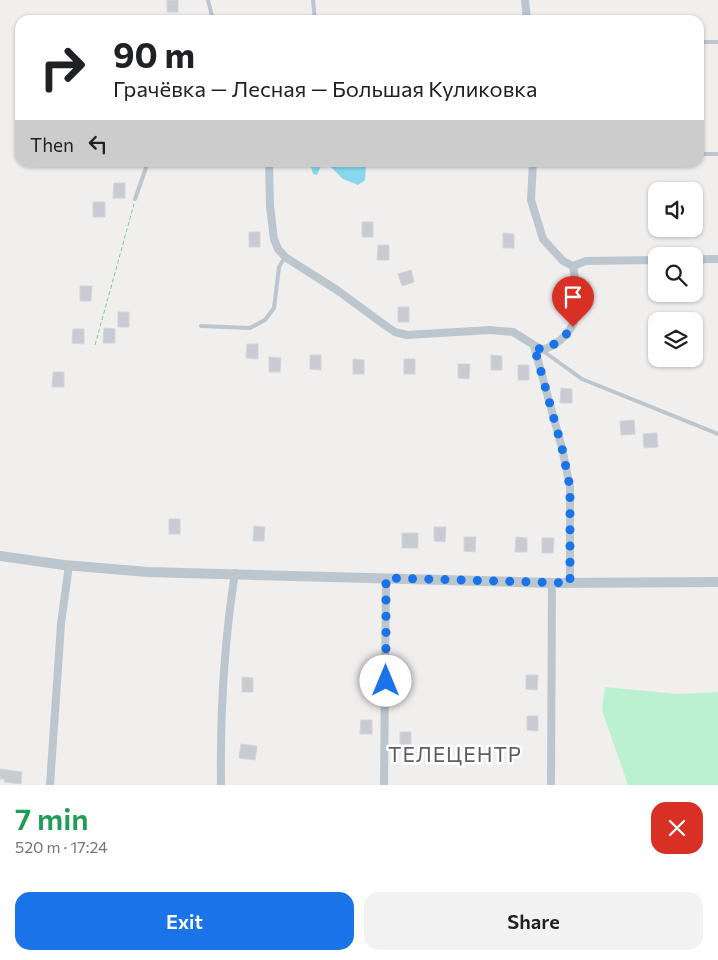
<!DOCTYPE html>
<meta charset="utf-8">
<style>
body{margin:0;font-family:Commissioner,sans-serif;background:#f2f2f2;color:#202124;height:100vh;display:flex;flex-direction:column;font-size:19px;white-space:nowrap}
*{box-sizing:border-box;margin:0}
p{font-size:16px;color:#757577}
.icon{flex:none;width:28px;height:28px;fill:none;stroke:currentColor;stroke-width:2;stroke-linecap:round;stroke-linejoin:round}
.map{position:relative;height:785px;overflow:hidden}
.panel{display:flex;flex-direction:column;background:#fff;flex:1}
.panel>*{flex:none}
.banner{position:absolute;left:15px;top:15px;width:689px;height:152px;border-radius:15px;box-shadow:0 1px 4px #0004;background:#fff;color:#202124;overflow:hidden}
.controls{position:absolute;left:648px;top:182px;display:grid;gap:10px}
.controls a{display:grid;place-items:center;width:55px;height:55px;border-radius:10px;background:#fff;box-shadow:0 1px 4px #0004;font-size:25px}
.pin{position:absolute;display:grid;place-items:center;width:42px;height:42px;color:#fff;margin:-51px -21px;border-radius:50% 50% 50% 0;rotate:-45deg;box-shadow:0 0 5px #0007}
.pin .icon{rotate:45deg}
.me{position:absolute;width:55px;margin:-28px;rotate:0deg;stroke-linejoin:round;filter:drop-shadow(0 0 4px #0008)}
.turn{display:flex;align-items:center;gap:18px;height:105px;padding:0 15px;font-size:22px}
.turn .icon{width:65px;height:65px;stroke-width:2.5}
.turn b{display:block;font-size:35px;line-height:42px}
.then{display:flex;align-items:center;height:48px;padding:0 15px;background:#0003;gap:10px;font-size:19px}
.round{display:grid;place-items:center;flex:none;width:52px;height:52px;border-radius:15px;background:#f2f2f2}
.head{display:flex;align-items:center;justify-content:space-between;height:85px;padding:0 15px}
h1{font-size:30px;font-weight:600;line-height:38px;color:#1e9e55}
.cta{display:flex;gap:10px;margin-top:auto;padding:10px 15px}
.cta a{flex:1;height:58px;border-radius:15px;background:#1a73e8;color:#fff;font-size:20px;font-weight:600;line-height:58px;text-align:center}
.cta a+a{background:#f2f2f2;color:#202124}
.map>svg:first-child{display:block}
.green{fill:#bbf0d0}
.water{fill:#87d8ef}
.building{fill:#c8cbd1;stroke:#d2d5da}
.lines{fill:none;stroke-linecap:round;stroke-linejoin:round}
.path{stroke:#72cfa2;stroke-width:1;stroke-dasharray:4 2.5;stroke-linecap:butt}
.service{stroke:#bcc6ce;stroke-width:4}
.minor{stroke:#bcc6ce;stroke-width:8}
.tertiary{stroke:#bcc6ce;stroke-width:10}
.route{stroke:#1a73e8;stroke-width:9;stroke-dasharray:0 16.2}
.labels{text-anchor:middle;stroke-width:5;stroke-linejoin:round;paint-order:stroke}
.quarter-label{font-size:21px;letter-spacing:1px;fill:#5b5f64;stroke:#fff}
</style>
<div class="map">
<svg width="718" height="785" viewBox="0 0 718 785">
<rect width="100%" height="100%" fill="#f1eeee"/>
<!-- green -->
<path class="green" d="M 605,687 L 677,694 L 718,692 L 718,785 L 628,785 L 602,710 Z"/>
<!-- water -->
<path class="water" d="M 310,163 L 366,163 L 365,180 L 358,185 L 343,179 L 329,165 L 321,166 L 317,175 L 313,174 Z"/>
<!-- building -->
<path class="building" d="M 167,0 L 178,0 L 178,12 L 167,12 Z
M 114,183 L 125,183 L 125,198 L 113,198 Z
M 93,202 L 105,202 L 105,217 L 93,217 Z
M 362,222 L 373,222 L 373,237 L 362,237 Z
M 249,232 L 260,232 L 260,247 L 249,247 Z
M 503,233 L 514,234 L 514,248 L 503,248 Z
M 378,245 L 389,245 L 389,260 L 377,260 Z
M 411,270 L 414,282 L 402,286 L 398,274 Z
M 80,286 L 92,286 L 91,301 L 80,301 Z
M 398,307 L 409,307 L 409,322 L 398,322 Z
M 118,312 L 129,312 L 129,327 L 118,327 Z
M 104,328 L 115,329 L 115,343 L 103,343 Z
M 73,329 L 84,329 L 84,344 L 72,343 Z
M 247,344 L 258,344 L 258,359 L 246,358 Z
M 310,355 L 321,355 L 321,370 L 310,369 Z
M 491,355 L 502,356 L 502,370 L 491,370 Z
M 269,357 L 281,358 L 280,372 L 269,372 Z
M 353,359 L 364,360 L 364,374 L 353,374 Z
M 404,359 L 415,359 L 415,374 L 404,374 Z
M 458,364 L 470,364 L 469,379 L 458,378 Z
M 518,365 L 529,365 L 529,380 L 518,380 Z
M 53,372 L 64,372 L 64,387 L 52,387 Z
M 561,388 L 572,389 L 572,403 L 560,403 Z
M 634,420 L 635,434 L 621,435 L 620,421 Z
M 657,433 L 658,447 L 644,448 L 643,434 Z
M 169,519 L 180,519 L 180,534 L 169,534 Z
M 254,526 L 265,527 L 264,541 L 253,541 Z
M 434,527 L 446,527 L 445,542 L 434,541 Z
M 402,533 L 418,533 L 418,548 L 402,548 Z
M 464,537 L 476,537 L 475,552 L 464,551 Z
M 516,537 L 527,538 L 527,552 L 515,552 Z
M 542,538 L 554,538 L 553,553 L 542,553 Z
M 526,675 L 538,675 L 537,690 L 526,689 Z
M 242,677 L 253,678 L 253,692 L 242,692 Z
M 527,716 L 538,716 L 538,731 L 527,730 Z
M 361,720 L 372,720 L 372,734 L 360,734 Z
M 400,732 L 411,732 L 411,747 L 400,747 Z
M 241,744 L 257,746 L 255,760 L 239,758 Z
M 0,769 L 22,772 L 21,784 L 4,782 L 5,779 L 0,779 Z"/>
<g class="lines">
<!-- path -->
<path class="path" d="M 95,345 L 134,204"/>
<!-- service -->
<path class="service" d="M 208,0 L 213,20
M 313,0 L 315,20
M 699,42 L 718,42
M 699,154 L 718,154
M 135,199 L 148,162
M 201,326 L 250,328 L 265,320 L 274,308 L 279,267 L 285,257
M 543,351 L 582,379 L 718,434"/>
<!-- minor -->
<path class="minor" d="M 525,0 L 527,20
M 269,162 L 270,206 L 274,239 L 278,249 L 285,257 L 337,290 L 386,326 L 395,332 L 407,335 L 490,330 L 513,332 L 542,350 C 584,335 579,302 573,266
M 533,162 L 531,200 L 543,239 L 563,261 L 573,266
M 694,259 L 718,259
M 573,266 L 586,261 L 656,260
M 534,346 L 562,448 L 570,487 L 570,583
M 50,785 L 61,624 L 69,565
M 221,785 C 220,714 224,643 235,573
M 384,785 L 386,578
M 551,785 L 552,583"/>
<!-- tertiary -->
<path class="tertiary" d="M 0,556 L 64,565 L 148,572 L 552,583 L 718,582"/>
</g>
<g class="lines">
<!-- route -->
<path class="route" d="M 386,681 L 386,578 L 570,583 L 570,487 L 562,448 L 534,346 L 542,350 C 556,345 564,337 573,327"/>
</g>
<g class="labels">
<!-- quarter labels -->
<g class="quarter-label">
<text x="455" y="762">ТЕЛЕЦЕНТР</text>
</g>
</g>
</svg>
<div class="controls">
<a><svg class="icon" aria-label="sound" viewBox="0 0 24 24"><path d="M4 9h4l5-4v14l-5-4H4zM17 9q2 3 0 6"/></svg></a>
<a><svg class="icon" aria-label="search" viewBox="0 0 24 24"><circle cx="10" cy="10" r="6"/><path d="M15 15l6 6"/></svg></a>
<a><svg class="icon" aria-label="layers" viewBox="0 0 24 24"><path d="M12 4l9 5-9 5-9-5zM3 14l9 5 9-5"/></svg></a>
</div>
<div class="pin" style="left:573px;top:327px;background:#d93025"><svg class="icon" aria-label="arrive" viewBox="0 0 24 24"><path d="M6 21V4h12l-3 4 3 4H6"/></svg></div>
<svg class="me" style="left:386px;top:681px" viewBox="-20 -20 40 40"><circle r="19" fill="#fff"/><path d="M0-13L10 11 0 6-10 11z" fill="#1a73e8"/></svg>
<div class="banner">
<div class="turn"><svg class="icon" aria-label="right" viewBox="0 0 24 24"><path d="M7 20v-9h11M14 6l5 5-5 5"/></svg><div><b>90 m</b>Грачёвка — Лесная — Большая Куликовка</div></div>
<div class="then">Then<svg class="icon" aria-label="left" viewBox="0 0 24 24"><path d="M17 20v-9H6M10 6l-5 5 5 5"/></svg></div>
</div>
</div>
<section class="panel">
<div class="head"><div><h1>7 min</h1><p>520 m · 17:24</p></div><a class="round" style="background:#d93025;color:#fff"><svg class="icon" aria-label="close" viewBox="0 0 24 24"><path d="M6 6l12 12M18 6L6 18"/></svg></a></div>
<div class="cta"><a>Exit</a><a>Share</a></div>
</section>
